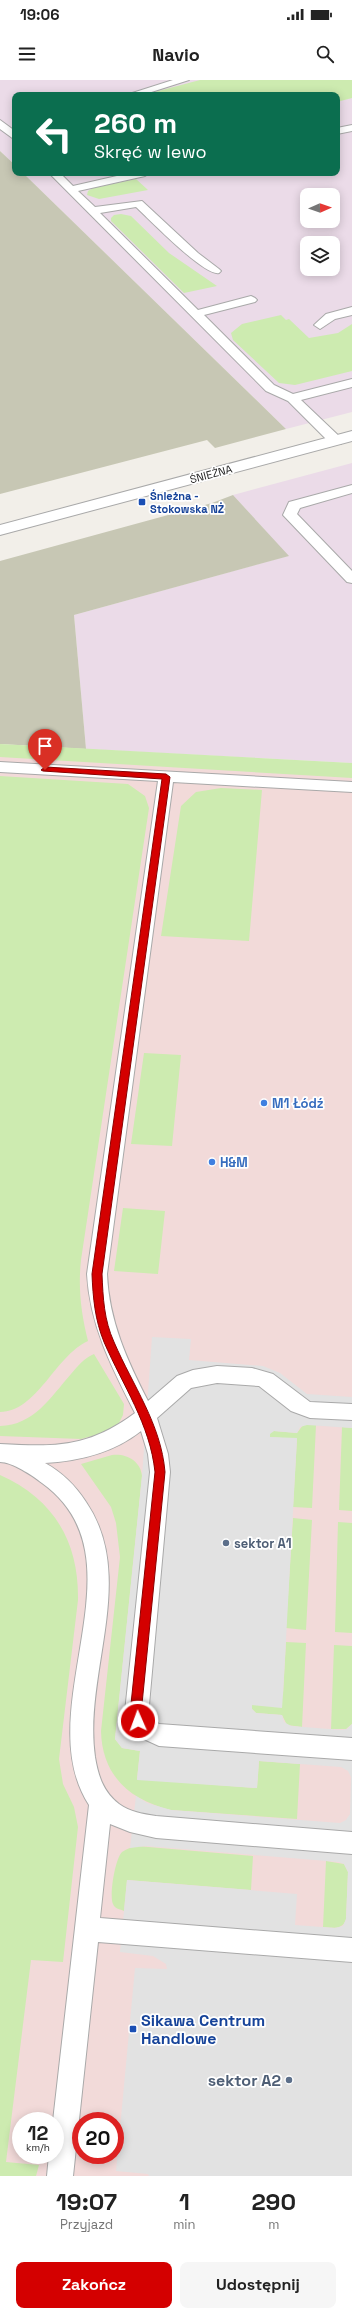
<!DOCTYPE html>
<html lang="pl">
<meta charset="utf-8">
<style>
body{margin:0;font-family:"Space Grotesk",sans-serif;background:#f6f6f6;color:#222;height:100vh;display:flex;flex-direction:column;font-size:15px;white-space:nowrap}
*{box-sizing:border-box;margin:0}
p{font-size:13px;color:#767676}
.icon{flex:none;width:22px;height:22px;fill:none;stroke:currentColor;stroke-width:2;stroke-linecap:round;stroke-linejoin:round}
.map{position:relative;height:2096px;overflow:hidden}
.details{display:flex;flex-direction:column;background:#fff;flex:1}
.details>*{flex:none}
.banner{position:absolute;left:12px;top:12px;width:328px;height:84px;border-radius:8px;box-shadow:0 2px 10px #0003;background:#0b6e4f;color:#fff;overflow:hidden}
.needle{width:26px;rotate:88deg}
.fabs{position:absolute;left:300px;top:108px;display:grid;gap:8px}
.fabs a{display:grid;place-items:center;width:40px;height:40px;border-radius:8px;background:#fff;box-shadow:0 2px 10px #0003;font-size:20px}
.speed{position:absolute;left:12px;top:2032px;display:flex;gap:8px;font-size:20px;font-weight:700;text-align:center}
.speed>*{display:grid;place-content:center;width:52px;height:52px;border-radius:50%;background:#fff;box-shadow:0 2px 10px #0003;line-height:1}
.speed small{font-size:10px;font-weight:400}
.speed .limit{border:6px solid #d22;background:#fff;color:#111}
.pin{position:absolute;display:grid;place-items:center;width:34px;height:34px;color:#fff;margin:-41px -17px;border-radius:50% 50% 50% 0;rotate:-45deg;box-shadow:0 0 4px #0007}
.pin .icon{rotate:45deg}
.me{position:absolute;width:44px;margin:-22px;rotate:358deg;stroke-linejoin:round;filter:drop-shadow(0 0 3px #0008)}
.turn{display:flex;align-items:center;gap:14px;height:84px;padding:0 16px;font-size:18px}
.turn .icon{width:52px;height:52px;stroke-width:2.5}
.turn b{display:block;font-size:28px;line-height:34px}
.eta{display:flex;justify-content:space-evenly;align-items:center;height:68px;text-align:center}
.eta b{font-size:24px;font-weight:700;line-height:28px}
.cta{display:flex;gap:8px;margin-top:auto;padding:8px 16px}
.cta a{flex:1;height:46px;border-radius:8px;background:#d40000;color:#fff;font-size:16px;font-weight:700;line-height:46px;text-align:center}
.cta a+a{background:#f6f6f6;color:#222}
.status{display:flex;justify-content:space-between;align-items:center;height:28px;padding:0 20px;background:#fff;direction:ltr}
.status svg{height:11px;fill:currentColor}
header{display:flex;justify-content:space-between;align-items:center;height:52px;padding:0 16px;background:#fff;font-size:18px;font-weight:700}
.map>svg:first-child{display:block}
.commercial{fill:#f2dad9;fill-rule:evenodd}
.industrial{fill:#ebdbe8;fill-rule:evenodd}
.construction{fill:#c7c7b4}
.grass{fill:#cdebb0}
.parking{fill:#e2e2e2}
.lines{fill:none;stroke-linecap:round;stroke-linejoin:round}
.lane-casing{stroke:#a9a9a9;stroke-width:2}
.street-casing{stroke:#a9a9a9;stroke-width:2}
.lane{fill:#fff;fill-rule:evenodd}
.street{fill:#fff;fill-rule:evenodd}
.route{fill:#d40000;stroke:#8a0000}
.transit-dot{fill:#1a4fb4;stroke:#fff;stroke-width:1.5}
.shop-dot{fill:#3f7fe0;stroke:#fff;stroke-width:1.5}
.service-dot{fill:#5c6f8a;stroke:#fff;stroke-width:1.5}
.labels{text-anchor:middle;stroke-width:3.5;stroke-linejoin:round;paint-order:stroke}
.far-street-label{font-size:11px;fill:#222;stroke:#fff}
.far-transit-label{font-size:11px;font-weight:bold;fill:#164399;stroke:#fff;text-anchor:start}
.shop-label{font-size:13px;font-weight:bold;fill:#366cbe;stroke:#fff;text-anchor:start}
.service-label{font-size:13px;font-weight:bold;fill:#4e5e75;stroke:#fff;text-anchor:start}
.near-transit-label{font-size:16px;font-weight:bold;fill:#164399;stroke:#fff;text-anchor:start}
.near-service-label{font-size:16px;font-weight:bold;fill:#4e5e75;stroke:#fff;text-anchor:end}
</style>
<div class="status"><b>19:06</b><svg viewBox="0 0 49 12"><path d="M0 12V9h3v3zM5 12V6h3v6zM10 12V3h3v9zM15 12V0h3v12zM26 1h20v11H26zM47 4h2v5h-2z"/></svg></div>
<header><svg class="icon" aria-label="menu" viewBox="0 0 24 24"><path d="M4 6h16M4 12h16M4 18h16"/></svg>Navio<svg class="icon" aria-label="search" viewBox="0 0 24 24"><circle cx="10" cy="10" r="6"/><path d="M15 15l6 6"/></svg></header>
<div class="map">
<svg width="352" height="2096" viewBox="0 0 352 2096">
<rect width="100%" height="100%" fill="#f2efe9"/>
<!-- commercial -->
<path class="commercial" d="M 0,673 L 352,692 L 352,2096 L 0,2096 ZM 21,2041 L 55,2041 L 55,2075 L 21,2075 ZM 81,2041 L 115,2041 L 115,2075 L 81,2075 Z"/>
<!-- industrial -->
<path class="industrial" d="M 0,0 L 352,0 L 352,332 L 286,349 L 23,93 L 337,93 L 337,15 L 15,15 L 15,85 L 0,71 ZM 307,115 L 333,115 L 333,141 L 307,141 ZM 307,163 L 333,163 L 333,189 L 307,189 Z
M 352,383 L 352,683 L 86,669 L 74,535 L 288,476 L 233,415 Z"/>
<!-- construction -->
<path class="construction" d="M 0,71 L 15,85 L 15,93 L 23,93 L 286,349 L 215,368 L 207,360 L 0,414 Z
M 233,415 L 289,476 L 74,535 L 86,669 L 0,664 L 0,481 L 212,423 Z"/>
<!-- grass -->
<path class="grass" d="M 200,0 L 352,0 L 352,18 L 337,22 L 337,15 L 143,15 Z
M 136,99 L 148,110 L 99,119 L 87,115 L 88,111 L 93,108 Z
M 121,134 L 131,136 L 169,173 L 217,206 L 184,213 L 111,141 L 111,138 L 114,135 Z
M 281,235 L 286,240 L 289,239 L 309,258 L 338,253 L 352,244 L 352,291 L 295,305 L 279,303 L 233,260 L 231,253 L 242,244 Z
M 0,664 L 352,683 L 352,698 L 0,677 Z
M 0,696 L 128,704 L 145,716 L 149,728 L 81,1180 C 78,1208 81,1233 88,1261 C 55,1276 37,1332 0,1332 Z
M 221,708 L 262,710 L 249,861 L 161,856 L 181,726 L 196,712 Z
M 144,973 L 181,975 L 172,1066 L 131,1064 Z
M 123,1128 L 165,1131 L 158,1194 L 114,1191 Z
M 94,1274 L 124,1324 L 123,1335 L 119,1343 L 103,1353 L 81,1359 L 0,1356 L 0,1346 C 34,1345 50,1318 71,1294 C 78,1286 84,1278 94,1274 Z
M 303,1345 L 316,1345 L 312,1428 L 293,1427 L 297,1359 L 269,1357 L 270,1352 L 274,1351 L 297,1353 Z
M 342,1347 L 352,1348 L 352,1431 L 339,1430 Z
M 112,1375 C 126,1373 141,1381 142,1396 L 115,1659 L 122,1668 L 140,1671 L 137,1699 L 257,1708 L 259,1681 L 300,1684 L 297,1739 L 171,1730 C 129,1720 102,1695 101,1651 L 120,1477 L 116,1443 L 111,1427 L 81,1384 Z
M 0,1395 C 54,1419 79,1462 78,1520 L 59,1679 L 63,1704 L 74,1727 L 78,1747 L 63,1882 L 31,1880 L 6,2082 L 39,2085 L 36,2096 L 0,2096 Z
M 293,1438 L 312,1440 L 306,1550 L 286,1548 Z
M 338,1442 L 352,1443 L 352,1553 L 335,1552 Z
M 286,1562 L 306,1563 L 302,1647 L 287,1645 L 282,1635 L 256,1633 L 252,1629 L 252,1625 L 283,1614 Z
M 334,1565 L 352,1566 L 352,1644 L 346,1649 L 331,1649 Z
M 137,1766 L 253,1776 L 251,1810 L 127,1800 L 124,1831 C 120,1829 115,1829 113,1824 C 109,1816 115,1779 122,1772 C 126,1769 132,1767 137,1766 Z
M 326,1781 L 344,1784 L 348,1792 L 346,1839 C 343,1850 333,1848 323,1847 Z"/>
<!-- parking -->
<path class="parking" d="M 152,1257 L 191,1259 L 189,1280 L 263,1286 L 280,1293 L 307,1314 L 352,1317 L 352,1348 L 307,1345 L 300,1347 L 297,1353 L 274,1351 L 270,1354 L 270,1357 L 297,1358 L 283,1614 L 282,1628 L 252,1625 L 252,1629 L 256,1633 L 282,1635 L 284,1642 L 291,1646 L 342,1650 L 347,1649 L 352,1644 L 352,2096 L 149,2096 L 148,2094 L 116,2091 L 135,1888 L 167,1889 L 166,1884 L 153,1876 L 120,1872 L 127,1800 L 297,1814 L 295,1845 L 335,1848 L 343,1846 L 346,1839 L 348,1792 L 344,1784 L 339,1782 L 146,1766 L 130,1768 L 136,1716 L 147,1723 L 171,1730 L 340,1743 L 346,1740 L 350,1734 L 351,1697 L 348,1691 L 341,1687 L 259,1681 L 257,1708 L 137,1700 L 140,1671 L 122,1668 L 115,1659 L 142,1396 Z"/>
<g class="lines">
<defs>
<path id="lane" d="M 173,0 L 189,0 L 142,15 L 126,15 Z
M 0,40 L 15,51 L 15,60 L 0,49 Z
M 352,45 L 352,51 L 337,54 L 337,48 Z
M 49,93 L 60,93 L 73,106 L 130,93 L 150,93 L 145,96 L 78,111 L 95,127 L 142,121 L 198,173 L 219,189 L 221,191 L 219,193 C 205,197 149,139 136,127 L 100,133 L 198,230 L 251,216 L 255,218 L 257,220 L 255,222 L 204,235 L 274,305 L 293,314 L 352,299 L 352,307 L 301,320 L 341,358 L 342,361 L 341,364 L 331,364 L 288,321 L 266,311 Z
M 352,227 L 352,235 L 335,239 L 320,249 L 314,245 L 326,234 Z
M 352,405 L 352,413 L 300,428 L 297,434 L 352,491 L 352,503 L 347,502 L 283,435 L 289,422 Z
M 0,682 L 352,702 L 352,712 L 173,702 L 107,1194 C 109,1241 127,1280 148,1321 L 177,1296 L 193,1290 L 217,1286 L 252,1288 L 273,1294 L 310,1322 L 352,1324 L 352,1340 L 310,1338 L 291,1331 L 259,1306 L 217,1303 L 191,1308 L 157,1338 L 168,1374 L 170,1392 L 148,1636 L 159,1644 L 352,1658 L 352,1680 L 159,1666 L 135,1655 L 125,1632 L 150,1392 L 148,1374 L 141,1351 C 113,1373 80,1381 45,1383 C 63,1393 75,1405 86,1422 C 138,1498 83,1593 95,1677 C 98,1695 103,1712 119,1724 C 130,1732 143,1734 156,1736 L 352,1752 L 352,1774 L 156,1758 L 130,1752 L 110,1744 L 100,1838 L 352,1858 L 352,1882 L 98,1862 L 73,2096 L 47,2096 L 49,2075 L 55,2075 L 55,2041 L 53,2041 L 89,1725 C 27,1629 148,1479 42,1403 C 32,1395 12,1382 0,1382 L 0,1364 C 55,1367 88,1368 135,1333 C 112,1288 90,1246 87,1194 L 158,701 L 0,692 Z"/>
<path id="street" d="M 352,351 L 352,361 L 0,455 L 0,445 Z"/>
</defs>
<!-- lane casing -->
<use href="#lane" class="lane-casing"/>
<!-- street casing -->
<use href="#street" class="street-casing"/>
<!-- lane -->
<use href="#lane" class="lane"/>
<!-- street -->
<use href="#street" class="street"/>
</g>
<!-- route -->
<path class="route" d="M 45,687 L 166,694 L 170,697 L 102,1194 C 103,1218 104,1240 114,1262 C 133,1306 161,1344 165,1392 L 142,1624 L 143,1641 L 138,1646 L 132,1641 L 131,1624 L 155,1392 C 150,1344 123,1306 104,1262 C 95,1240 93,1218 92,1194 L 162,699 L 43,691 L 41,690 Z"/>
<!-- markers -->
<g class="transit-dot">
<rect x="138" y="418" width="8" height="8" rx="2"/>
<rect x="129" y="1945" width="8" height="8" rx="2"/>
</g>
<g class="shop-dot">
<circle cx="264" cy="1023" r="4"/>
<circle cx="212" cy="1082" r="4"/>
</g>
<g class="service-dot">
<circle cx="226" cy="1463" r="4"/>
<circle cx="289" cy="2000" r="4"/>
</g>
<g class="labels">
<!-- far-street labels -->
<g class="far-street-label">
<text transform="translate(211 394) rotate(-15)" y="4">ŚNIEŻNA</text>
</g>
<!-- far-transit labels -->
<g class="far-transit-label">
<text x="150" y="420">Śnieżna -<tspan x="150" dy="13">Stokowska NŻ</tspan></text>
</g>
<!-- shop labels -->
<g class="shop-label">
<text x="272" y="1028">M1 Łódź</text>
<text x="220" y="1087">H&amp;M</text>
</g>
<!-- service labels -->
<g class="service-label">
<text x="234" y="1468">sektor A1</text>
</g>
<!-- near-transit labels -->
<g class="near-transit-label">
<text x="141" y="1946">Sikawa Centrum<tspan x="141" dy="18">Handlowe</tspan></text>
</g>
<!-- near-service labels -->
<g class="near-service-label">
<text x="281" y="2006">sektor A2</text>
</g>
</g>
</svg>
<div class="fabs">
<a><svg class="needle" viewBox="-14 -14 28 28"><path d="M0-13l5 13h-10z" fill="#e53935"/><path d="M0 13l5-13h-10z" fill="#767676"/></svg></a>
<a><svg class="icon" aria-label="layers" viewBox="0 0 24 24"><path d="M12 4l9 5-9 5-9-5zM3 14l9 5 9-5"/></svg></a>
</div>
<div class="speed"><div>12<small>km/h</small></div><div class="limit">20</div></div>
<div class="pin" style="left:45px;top:690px;background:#d93025"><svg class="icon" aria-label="arrive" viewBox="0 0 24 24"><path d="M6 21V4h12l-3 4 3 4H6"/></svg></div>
<svg class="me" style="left:138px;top:1641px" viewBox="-20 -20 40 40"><circle r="17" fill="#d40000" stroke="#fff" stroke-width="3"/><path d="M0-11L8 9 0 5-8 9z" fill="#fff"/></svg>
<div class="banner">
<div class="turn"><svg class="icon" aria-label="left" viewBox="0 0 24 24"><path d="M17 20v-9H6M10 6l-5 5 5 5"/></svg><div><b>260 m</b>Skręć w lewo</div></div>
</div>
</div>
<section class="details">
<div class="eta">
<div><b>19:07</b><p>Przyjazd</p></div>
<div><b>1</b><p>min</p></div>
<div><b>290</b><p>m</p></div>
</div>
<div class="cta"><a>Zakończ</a><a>Udostępnij</a></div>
</section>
